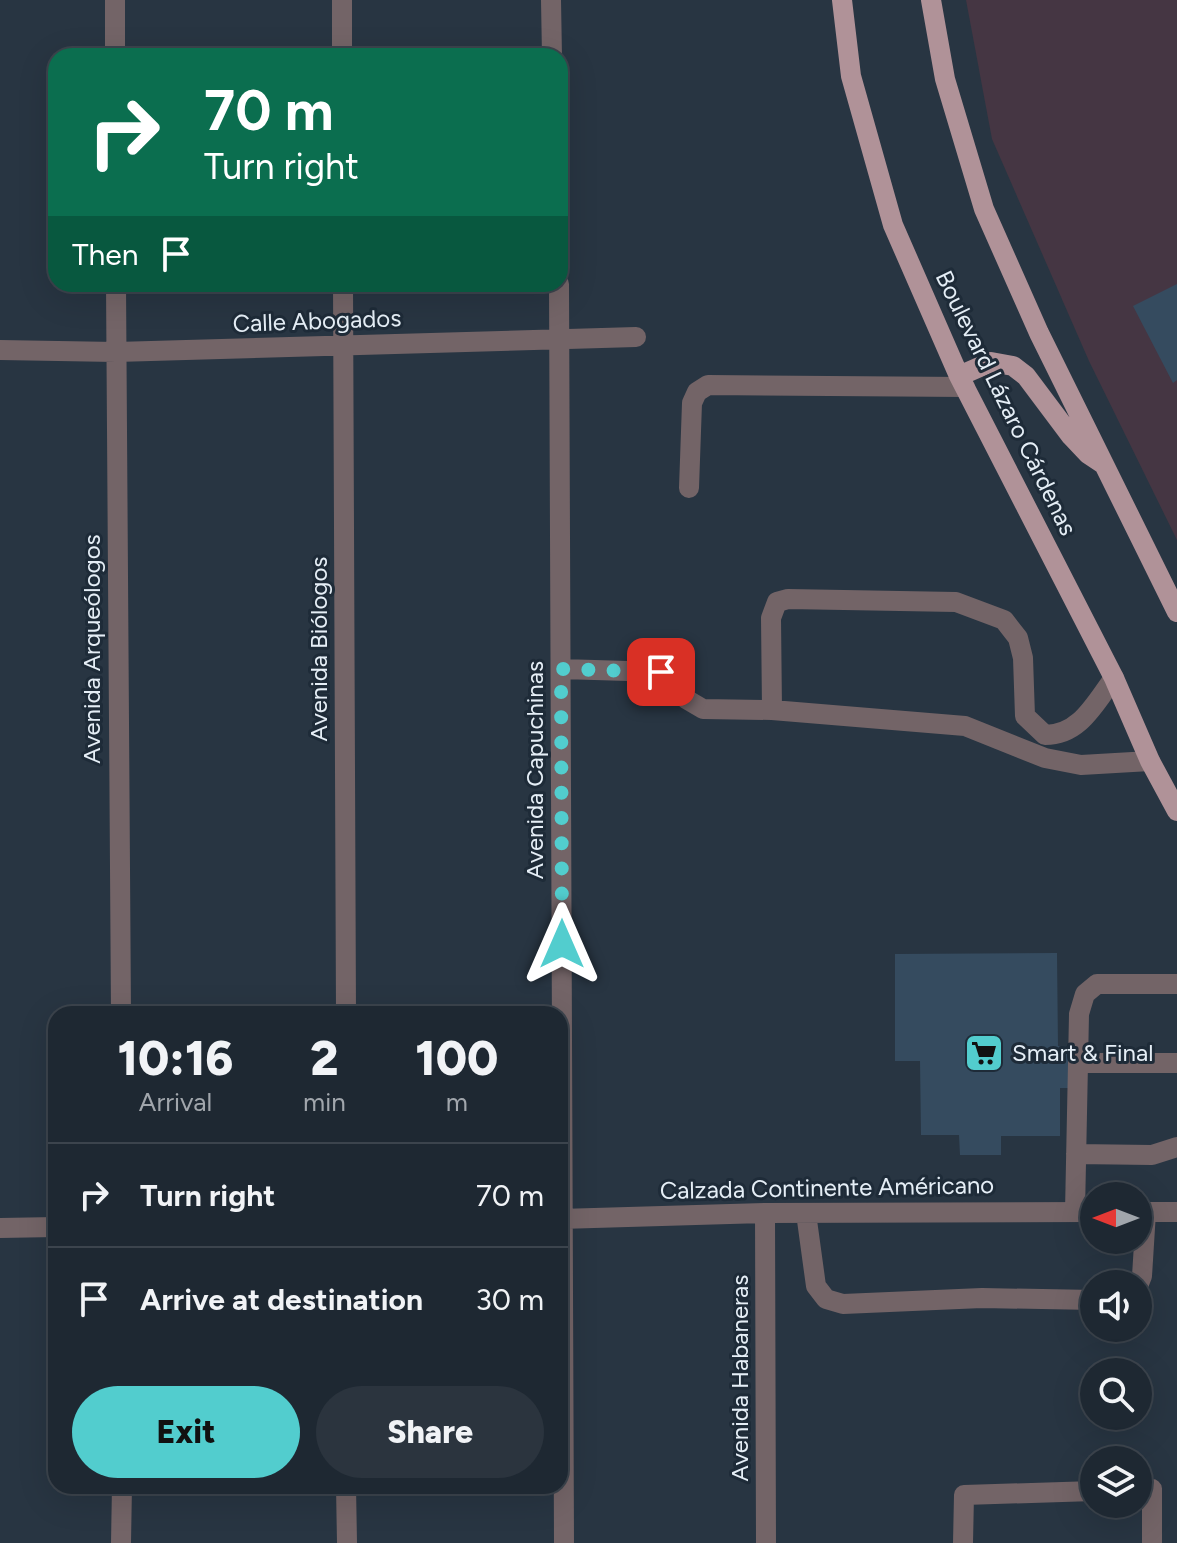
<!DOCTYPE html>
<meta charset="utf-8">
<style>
body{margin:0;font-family:Figtree,sans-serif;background:#2b343e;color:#f1f3f6;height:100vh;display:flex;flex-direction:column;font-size:30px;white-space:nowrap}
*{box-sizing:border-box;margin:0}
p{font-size:26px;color:#a1a6ac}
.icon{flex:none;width:44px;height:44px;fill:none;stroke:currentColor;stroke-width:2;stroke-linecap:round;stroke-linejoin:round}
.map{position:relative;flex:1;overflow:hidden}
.details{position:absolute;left:48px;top:1006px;width:520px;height:488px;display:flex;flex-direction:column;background:#1e2832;border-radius:24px;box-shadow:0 8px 32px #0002,0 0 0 2px #3c444d}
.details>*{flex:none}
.banner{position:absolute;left:48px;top:48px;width:520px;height:244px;border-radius:24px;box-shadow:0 8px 32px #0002,0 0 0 2px #3c444d;background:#0b6e4f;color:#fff;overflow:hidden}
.needle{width:52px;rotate:270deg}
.tools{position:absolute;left:1080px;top:1182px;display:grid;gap:16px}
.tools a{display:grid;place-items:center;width:72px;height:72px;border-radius:50%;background:#1e2832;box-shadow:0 8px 32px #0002,0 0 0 2px #3c444d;font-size:40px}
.pin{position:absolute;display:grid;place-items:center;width:68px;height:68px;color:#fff;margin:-34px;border-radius:16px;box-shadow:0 4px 12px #0006}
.me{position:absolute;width:88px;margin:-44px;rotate:0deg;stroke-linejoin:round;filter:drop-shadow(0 0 6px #0008)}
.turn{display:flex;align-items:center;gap:28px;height:168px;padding:0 24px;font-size:36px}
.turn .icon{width:104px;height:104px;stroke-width:2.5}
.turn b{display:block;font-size:56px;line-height:68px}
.then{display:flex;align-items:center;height:76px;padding:0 24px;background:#0003;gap:16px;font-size:30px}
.eta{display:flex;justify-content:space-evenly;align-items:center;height:136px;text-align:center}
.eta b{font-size:48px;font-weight:800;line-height:56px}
.cta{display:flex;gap:16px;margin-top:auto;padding:16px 24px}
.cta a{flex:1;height:92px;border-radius:48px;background:#52cdce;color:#111;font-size:32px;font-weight:800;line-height:92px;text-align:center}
.cta a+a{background:#2b343e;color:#f1f3f6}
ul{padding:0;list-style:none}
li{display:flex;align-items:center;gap:24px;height:104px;padding:0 24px;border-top:2px solid #3c444d}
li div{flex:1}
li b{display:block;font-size:30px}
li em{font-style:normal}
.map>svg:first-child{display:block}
.commercial{fill:#453643}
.building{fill:#354b5f}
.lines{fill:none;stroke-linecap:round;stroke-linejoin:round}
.minor{stroke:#736467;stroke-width:20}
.major{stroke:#b09298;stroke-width:20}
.route{stroke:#52cdce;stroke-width:14;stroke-dasharray:0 25.2}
.labels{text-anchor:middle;stroke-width:6;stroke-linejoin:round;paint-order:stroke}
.street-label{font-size:24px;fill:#e5eef6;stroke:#1e2b38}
.poi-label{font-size:24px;fill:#e5eef6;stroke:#1e2b38;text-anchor:start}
</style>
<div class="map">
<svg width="1177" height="1543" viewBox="0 0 1177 1543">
<rect width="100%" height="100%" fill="#283542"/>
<!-- commercial -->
<path class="commercial" d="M 966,0 L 1177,0 L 1177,540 L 1089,361 L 992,139 Z"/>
<!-- building -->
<path class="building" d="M 1177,284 L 1177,380 L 1173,383 L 1133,306 Z
M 1057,953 L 1058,1046 L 1073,1046 L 1073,1088 L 1060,1088 L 1060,1136 L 1001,1136 L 1001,1155 L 960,1155 L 959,1135 L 921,1135 L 920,1061 L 895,1061 L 895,954 Z"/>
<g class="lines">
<!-- minor -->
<path class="minor" d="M 115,0 L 115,56
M 342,0 L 342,56
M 551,0 L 552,56
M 116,284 L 121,1014
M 343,284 L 346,1014
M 559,284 L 564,1543
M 0,350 L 116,352 L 636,337
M 689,488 L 692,403 L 697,392 L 708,385 L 965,387
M 561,669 L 661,672 L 680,680 L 686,699 L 703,709 L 772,710 L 965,726 L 1045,758 L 1081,765 L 1150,761
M 772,710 L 771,618 L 777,602 L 788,599 L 956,602 L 1004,620 L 1018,638 L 1023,658 L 1025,716 L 1045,735 C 1080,735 1095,703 1114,678
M 1078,1063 L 1177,1063
M 1076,1154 L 1152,1155 L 1177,1147
M 1075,1212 L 1079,1014 L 1085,994 L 1097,984 L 1177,984
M 1138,1212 L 1177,1212
M 765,1213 L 766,1543
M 806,1213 L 816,1286 L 826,1299 L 843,1304 L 982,1298 L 1094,1300
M 560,1219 L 765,1213 L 1094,1212
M 0,1228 L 56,1227
M 1138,1286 L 1142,1276 L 1146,1212
M 346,1486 L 347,1543
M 1138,1490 L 1152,1489 L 1152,1543
M 121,1543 L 122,1486
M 963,1543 L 964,1495 L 1094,1491"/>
<!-- major -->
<path class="major" d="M 842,0 L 851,76 L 893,225 L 959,376 L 1114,678 L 1150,761 L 1177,811
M 931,0 L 945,79 L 984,209 L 1039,333 L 1177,612
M 959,376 L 991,362 L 1013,366 L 1026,376 L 1071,436 L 1088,454 L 1103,464"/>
</g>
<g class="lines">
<!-- route -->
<path class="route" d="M 562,944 L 561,669 L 661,672"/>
</g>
<!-- icons -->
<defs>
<symbol id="supermarket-square" viewBox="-11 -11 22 22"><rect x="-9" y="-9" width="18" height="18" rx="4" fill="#52cdce" stroke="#1e2b38"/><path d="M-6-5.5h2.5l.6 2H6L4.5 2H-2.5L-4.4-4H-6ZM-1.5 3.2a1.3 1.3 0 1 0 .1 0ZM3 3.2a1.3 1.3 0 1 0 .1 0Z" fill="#111"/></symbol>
</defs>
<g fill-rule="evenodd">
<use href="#supermarket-square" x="962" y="1031" width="44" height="44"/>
</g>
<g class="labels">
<!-- street labels -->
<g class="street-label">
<text transform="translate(317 321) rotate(-2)" y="8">Calle Abogados</text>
<text transform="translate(1006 403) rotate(64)" y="8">Boulevard Lázaro Cárdenas</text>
<text transform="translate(92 649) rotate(-90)" y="8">Avenida Arqueólogos</text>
<text transform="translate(319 649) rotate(-90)" y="8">Avenida Biólogos</text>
<text transform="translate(535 770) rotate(-90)" y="8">Avenida Capuchinas</text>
<text transform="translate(827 1188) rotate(-1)" y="8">Calzada Continente Américano</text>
<text transform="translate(740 1378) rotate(-90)" y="8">Avenida Habaneras</text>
</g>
<!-- poi labels -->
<g class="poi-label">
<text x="1012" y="1061">Smart &amp; Final</text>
</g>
</g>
</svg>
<div class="tools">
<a><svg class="needle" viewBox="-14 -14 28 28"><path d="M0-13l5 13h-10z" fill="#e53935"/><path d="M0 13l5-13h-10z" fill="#a1a6ac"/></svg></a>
<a><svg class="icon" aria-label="sound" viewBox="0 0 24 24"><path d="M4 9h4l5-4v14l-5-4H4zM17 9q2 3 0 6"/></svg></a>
<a><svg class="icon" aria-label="search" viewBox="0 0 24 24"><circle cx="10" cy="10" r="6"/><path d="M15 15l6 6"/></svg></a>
<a><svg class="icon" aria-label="layers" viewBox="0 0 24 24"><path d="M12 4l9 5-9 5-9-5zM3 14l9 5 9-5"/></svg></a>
</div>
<div class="pin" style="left:661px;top:672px;background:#d93025"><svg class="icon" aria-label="arrive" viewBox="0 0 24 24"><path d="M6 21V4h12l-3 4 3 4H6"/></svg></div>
<svg class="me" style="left:562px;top:944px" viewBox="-20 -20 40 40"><path d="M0-17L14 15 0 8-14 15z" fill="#52cdce" stroke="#fff" stroke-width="4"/></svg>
<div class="banner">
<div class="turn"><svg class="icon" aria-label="right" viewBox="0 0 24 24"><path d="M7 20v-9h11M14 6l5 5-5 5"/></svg><div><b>70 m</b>Turn right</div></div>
<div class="then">Then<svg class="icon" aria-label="arrive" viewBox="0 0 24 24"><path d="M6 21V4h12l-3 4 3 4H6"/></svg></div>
</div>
<section class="details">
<div class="eta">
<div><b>10:16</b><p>Arrival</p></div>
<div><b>2</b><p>min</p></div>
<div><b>100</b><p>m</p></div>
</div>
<ul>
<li><svg class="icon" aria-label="right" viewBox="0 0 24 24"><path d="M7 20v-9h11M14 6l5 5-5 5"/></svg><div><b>Turn right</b></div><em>70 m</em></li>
<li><svg class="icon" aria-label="arrive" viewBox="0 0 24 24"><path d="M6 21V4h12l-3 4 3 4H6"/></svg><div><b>Arrive at destination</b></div><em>30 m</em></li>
</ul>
<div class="cta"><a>Exit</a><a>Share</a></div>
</section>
</div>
